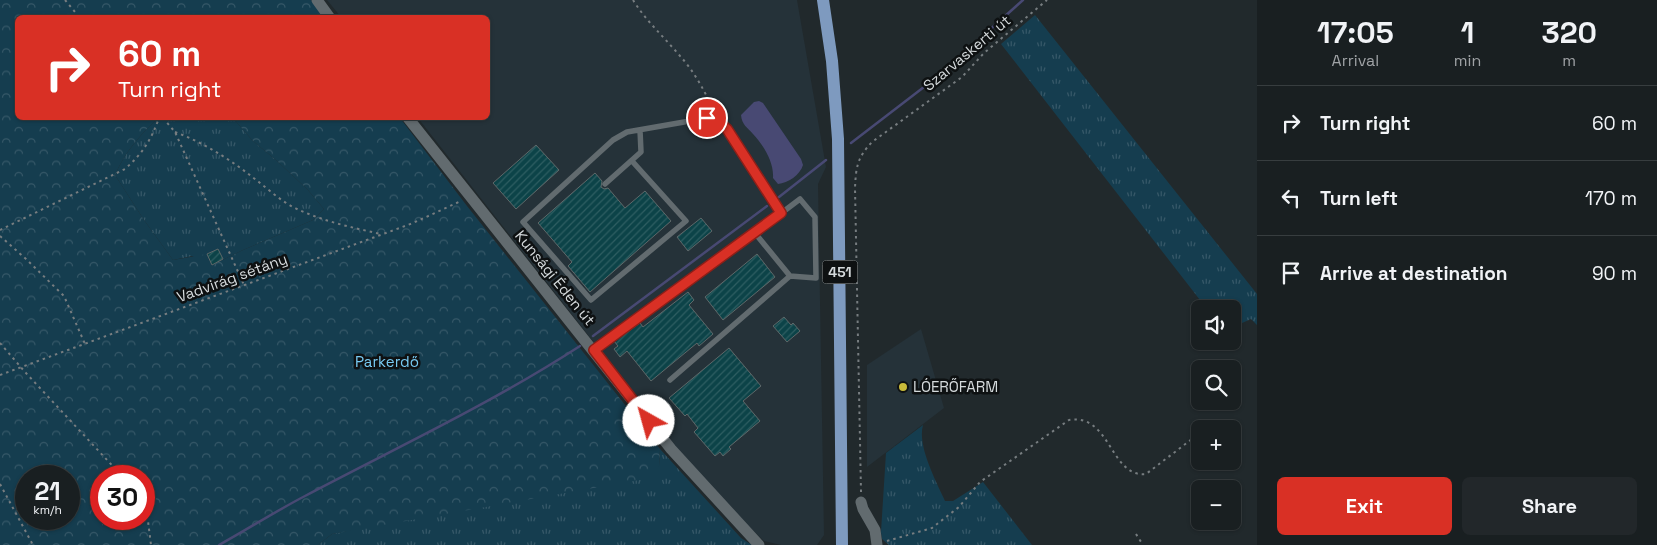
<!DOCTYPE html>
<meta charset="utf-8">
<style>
body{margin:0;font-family:"Space Grotesk",sans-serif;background:#22272a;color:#f1f3f6;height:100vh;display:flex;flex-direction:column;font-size:19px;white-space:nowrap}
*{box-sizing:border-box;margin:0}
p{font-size:16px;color:#9fa2a5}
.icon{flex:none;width:28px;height:28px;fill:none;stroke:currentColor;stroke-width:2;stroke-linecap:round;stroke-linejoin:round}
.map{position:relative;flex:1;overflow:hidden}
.sheet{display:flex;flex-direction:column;background:#191f21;width:400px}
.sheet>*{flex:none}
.guide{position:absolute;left:15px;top:15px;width:475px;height:105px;border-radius:8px;box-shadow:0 1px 4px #0004,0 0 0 1px #373d3f;background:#d93025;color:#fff;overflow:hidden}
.tools{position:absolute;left:1191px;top:300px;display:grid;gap:10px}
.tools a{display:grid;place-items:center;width:50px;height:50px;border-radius:8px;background:#191f21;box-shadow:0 1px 4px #0004,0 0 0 1px #373d3f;font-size:25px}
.speed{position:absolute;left:15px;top:465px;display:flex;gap:10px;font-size:25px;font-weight:700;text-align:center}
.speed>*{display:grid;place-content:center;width:65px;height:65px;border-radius:50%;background:#191f21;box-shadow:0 1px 4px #0004,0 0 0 1px #373d3f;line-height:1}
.speed small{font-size:12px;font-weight:400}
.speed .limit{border:8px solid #d22;background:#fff;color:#111}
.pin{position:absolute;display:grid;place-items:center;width:42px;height:42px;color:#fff;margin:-21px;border:2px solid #fff;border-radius:50%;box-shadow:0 1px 5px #0007}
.me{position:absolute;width:55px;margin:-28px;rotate:322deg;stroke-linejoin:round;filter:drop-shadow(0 0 4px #0008)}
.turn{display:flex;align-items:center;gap:18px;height:105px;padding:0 20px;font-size:22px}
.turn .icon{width:65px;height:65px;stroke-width:2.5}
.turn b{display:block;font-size:35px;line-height:42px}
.eta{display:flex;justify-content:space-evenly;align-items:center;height:85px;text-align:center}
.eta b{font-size:30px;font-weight:600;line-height:35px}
.action{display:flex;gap:10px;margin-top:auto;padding:10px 20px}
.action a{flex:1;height:58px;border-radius:8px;background:#d93025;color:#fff;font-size:20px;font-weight:600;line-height:58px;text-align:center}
.action a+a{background:#22272a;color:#f1f3f6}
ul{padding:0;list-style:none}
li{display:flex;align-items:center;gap:15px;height:75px;padding:0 20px;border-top:1px solid #373d3f}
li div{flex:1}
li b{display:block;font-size:19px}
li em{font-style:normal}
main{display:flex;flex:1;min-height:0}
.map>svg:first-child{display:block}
.built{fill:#253239}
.grass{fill:url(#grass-tufts)}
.forest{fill:url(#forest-crowns);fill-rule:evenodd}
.water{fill:#484973}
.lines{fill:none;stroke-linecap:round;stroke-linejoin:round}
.stream{stroke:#484973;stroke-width:2.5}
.building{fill:url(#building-hatch);stroke:#5e6869}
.path{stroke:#777d80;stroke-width:2;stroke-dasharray:2.5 4;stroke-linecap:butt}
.lane{stroke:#626b6f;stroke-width:5.5}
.street{stroke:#626b6f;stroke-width:11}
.primary{stroke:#7e9abf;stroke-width:12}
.route-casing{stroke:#8d1f18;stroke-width:12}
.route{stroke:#d93025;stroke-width:9}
.poi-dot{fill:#c9bb3a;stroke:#0e1112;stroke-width:2}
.labels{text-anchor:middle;stroke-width:5;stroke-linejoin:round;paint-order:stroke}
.shield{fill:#0e1112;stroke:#999e9f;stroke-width:1}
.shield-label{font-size:14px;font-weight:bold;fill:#d5dadc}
.street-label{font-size:15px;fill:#d5dadc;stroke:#0e1112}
.park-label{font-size:15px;fill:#78cbf3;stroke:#0e1112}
.poi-label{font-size:15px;fill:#d5dadc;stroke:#0e1112;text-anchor:start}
</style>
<main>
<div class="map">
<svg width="1257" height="545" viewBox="0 0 1257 545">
<defs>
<pattern id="grass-tufts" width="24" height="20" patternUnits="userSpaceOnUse" patternTransform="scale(1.25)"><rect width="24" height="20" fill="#153d4f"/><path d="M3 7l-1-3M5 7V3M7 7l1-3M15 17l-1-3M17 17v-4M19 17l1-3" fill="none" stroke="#365868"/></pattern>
<pattern id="forest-crowns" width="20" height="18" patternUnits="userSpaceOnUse" patternTransform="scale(1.25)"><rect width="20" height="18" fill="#153d4f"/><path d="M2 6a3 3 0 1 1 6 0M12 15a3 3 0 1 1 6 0" fill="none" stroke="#365868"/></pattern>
<pattern id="building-hatch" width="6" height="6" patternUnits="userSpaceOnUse" patternTransform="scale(1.25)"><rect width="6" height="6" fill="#0c4348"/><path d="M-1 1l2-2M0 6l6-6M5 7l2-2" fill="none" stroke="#2e5e62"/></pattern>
</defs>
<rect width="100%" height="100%" fill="#21292c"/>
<!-- built -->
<path class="built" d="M 327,0 L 797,0 L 826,167 L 818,184 L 824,535 L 817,545 L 781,545 L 764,541 L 729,508 L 675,446 L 418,118 L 488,118 L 488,18 L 341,17 Z
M 921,329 L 944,408 L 867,467 L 867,365 Z"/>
<!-- grass -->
<path class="grass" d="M 1035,15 L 1257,294 L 1257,325 L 1251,319 L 1233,327 L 1232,309 L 1207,309 L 1001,44 Z
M 158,118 L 233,118 L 252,140 L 277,161 L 307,189 L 324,209 L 313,220 L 243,250 L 212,265 L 192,256 L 173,260 L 144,220 L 115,175 C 125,152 140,135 158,118 Z
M 923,425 C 917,446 936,481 945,501 L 953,501 L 983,482 L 1032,545 L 889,545 L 882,539 L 881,532 L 886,453 Z
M 660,449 L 741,538 L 752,545 L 318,545 L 332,534 L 659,466 Z"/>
<!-- forest -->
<path class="forest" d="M 0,0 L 311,0 L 324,17 L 18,18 L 18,118 L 158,118 C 140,135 125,152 115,175 L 144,220 L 173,260 L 207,254 L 212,265 L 243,250 L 313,220 L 324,209 L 307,189 L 277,161 L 252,140 L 233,118 L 400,118 L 467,206 L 660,449 L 659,466 L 651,478 L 332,534 L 318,545 L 0,545 ZM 26,476 L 69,476 L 69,519 L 26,519 ZM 101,476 L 144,476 L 144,519 L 101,519 Z"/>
<!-- water -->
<path class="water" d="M 759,101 L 763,103 L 801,159 L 803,165 C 800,175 788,183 778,184 L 773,178 C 774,162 764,146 753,134 C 747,127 742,125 741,115 L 754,102 Z"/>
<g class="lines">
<!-- stream -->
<path class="stream" d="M 851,143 L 937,77 L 1023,0
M 779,197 L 826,160
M 593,336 L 767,206
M 219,545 C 248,529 276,511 305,496 C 398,447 492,403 580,346"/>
</g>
<!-- building -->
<path class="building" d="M 536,145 L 559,170 L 516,209 L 493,183 Z
M 595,173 L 602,181 L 601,187 L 604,189 L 608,188 L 625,208 L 645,191 L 671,221 L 590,292 L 568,266 L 572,262 L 538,223 Z
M 701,218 L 712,231 L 688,251 L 677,237 Z
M 218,249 L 223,259 L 212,265 L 207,254 Z
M 757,254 L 775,277 L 723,320 L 705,297 Z
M 688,292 L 694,300 L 689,305 L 713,334 L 699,346 L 697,343 L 651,381 L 627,351 L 620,357 L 614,349 L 618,346 L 614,341 L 640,323 L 643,327 Z
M 784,317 L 791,325 L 793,323 L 800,331 L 787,342 L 773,326 Z
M 729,348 L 761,386 L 743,401 L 760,421 L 729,447 L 731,449 L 723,456 L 720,452 L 715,456 L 694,432 L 698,428 L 687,414 L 685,416 L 669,398 Z"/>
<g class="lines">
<!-- path -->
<path class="path" d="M 65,0 L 80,18
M 633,0 C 646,21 664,37 680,56 C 694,71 706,93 714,112
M 163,118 L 175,132 L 244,285
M 175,132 C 202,142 228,158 251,176 C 266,187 280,201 297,209 C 323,221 353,228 381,234
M 0,230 L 125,169 C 143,153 151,140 159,118
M 0,236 L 26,259 L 64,296 L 85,344
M 0,343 L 25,372 L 122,476
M 0,375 L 413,223 L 461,201
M 0,484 L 33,545
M 861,492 L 855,188 C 856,167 857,158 872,142 L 962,77 L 984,53 L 1047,0
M 144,510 L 148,521 L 151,545
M 1136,534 L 1143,545
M 887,541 L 932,528 L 959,507 L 980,482 L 1069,420 C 1111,413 1110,478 1146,474 L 1192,439"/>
<!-- lane -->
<path class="lane" d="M 632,161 L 686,221 L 591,300 L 523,222 L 613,140 L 627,132 L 707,118 L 717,121 L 727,129 L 781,213
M 605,184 L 641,152 L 640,130
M 594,350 L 755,233 L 800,199 L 815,217 L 816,278 L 790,276 L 755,233
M 670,380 L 790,276"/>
<!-- street -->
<path class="street" d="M 317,0 L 330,18
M 408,118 L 671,449 L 759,545
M 861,502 L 863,509 L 875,530 L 877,545"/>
<!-- primary -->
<path class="primary" d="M 823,0 L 832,61 L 838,139 L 842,545"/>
</g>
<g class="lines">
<defs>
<path id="route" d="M 649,421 L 594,350 L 781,213 L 727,129 L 718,121 L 707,118"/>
</defs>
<!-- route casing -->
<use href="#route" class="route-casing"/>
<!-- route -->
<use href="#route" class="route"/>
</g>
<!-- markers -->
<circle class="poi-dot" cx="903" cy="387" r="5"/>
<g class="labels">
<!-- shield labels -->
<rect class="shield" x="822.5" y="260.5" width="35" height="23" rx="4"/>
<g class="shield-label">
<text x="840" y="277">451</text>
</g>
<!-- street labels -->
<g class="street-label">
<text transform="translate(967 53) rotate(-40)" y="5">Szarvaskerti út</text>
<text transform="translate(232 278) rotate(-20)" y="5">Vadvirág sétány</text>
<text transform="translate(555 278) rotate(51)" y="5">Kunsági Éden út</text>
</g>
<!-- park labels -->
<g class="park-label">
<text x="387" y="367">Parkerdő</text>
</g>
<!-- poi labels -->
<g class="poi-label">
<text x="913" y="392">LÓERŐFARM</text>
</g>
</g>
</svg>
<div class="tools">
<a><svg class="icon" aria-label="sound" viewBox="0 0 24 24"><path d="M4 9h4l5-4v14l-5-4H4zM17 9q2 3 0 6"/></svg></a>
<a><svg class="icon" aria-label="search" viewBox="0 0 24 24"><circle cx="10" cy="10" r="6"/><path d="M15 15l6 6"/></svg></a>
<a>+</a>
<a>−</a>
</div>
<div class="speed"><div>21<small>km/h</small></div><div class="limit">30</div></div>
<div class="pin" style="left:707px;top:118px;background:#d93025"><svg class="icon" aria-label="arrive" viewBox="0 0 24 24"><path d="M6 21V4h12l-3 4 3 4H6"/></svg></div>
<svg class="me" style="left:649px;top:421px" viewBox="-20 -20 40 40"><circle r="19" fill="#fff"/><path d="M0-13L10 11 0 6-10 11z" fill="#d93025"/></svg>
<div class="guide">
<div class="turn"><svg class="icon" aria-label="right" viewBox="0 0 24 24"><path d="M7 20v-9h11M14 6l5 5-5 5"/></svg><div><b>60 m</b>Turn right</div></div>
</div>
</div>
<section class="sheet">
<div class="eta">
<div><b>17:05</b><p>Arrival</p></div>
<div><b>1</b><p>min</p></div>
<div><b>320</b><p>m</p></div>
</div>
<ul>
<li><svg class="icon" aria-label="right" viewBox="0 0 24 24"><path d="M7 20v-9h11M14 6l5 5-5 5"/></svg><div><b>Turn right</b></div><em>60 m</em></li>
<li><svg class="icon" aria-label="left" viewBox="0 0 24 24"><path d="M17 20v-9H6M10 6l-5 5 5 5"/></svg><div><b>Turn left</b></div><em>170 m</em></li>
<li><svg class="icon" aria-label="arrive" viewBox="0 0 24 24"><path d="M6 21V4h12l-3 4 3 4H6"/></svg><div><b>Arrive at destination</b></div><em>90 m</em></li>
</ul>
<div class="action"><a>Exit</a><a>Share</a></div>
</section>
</main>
